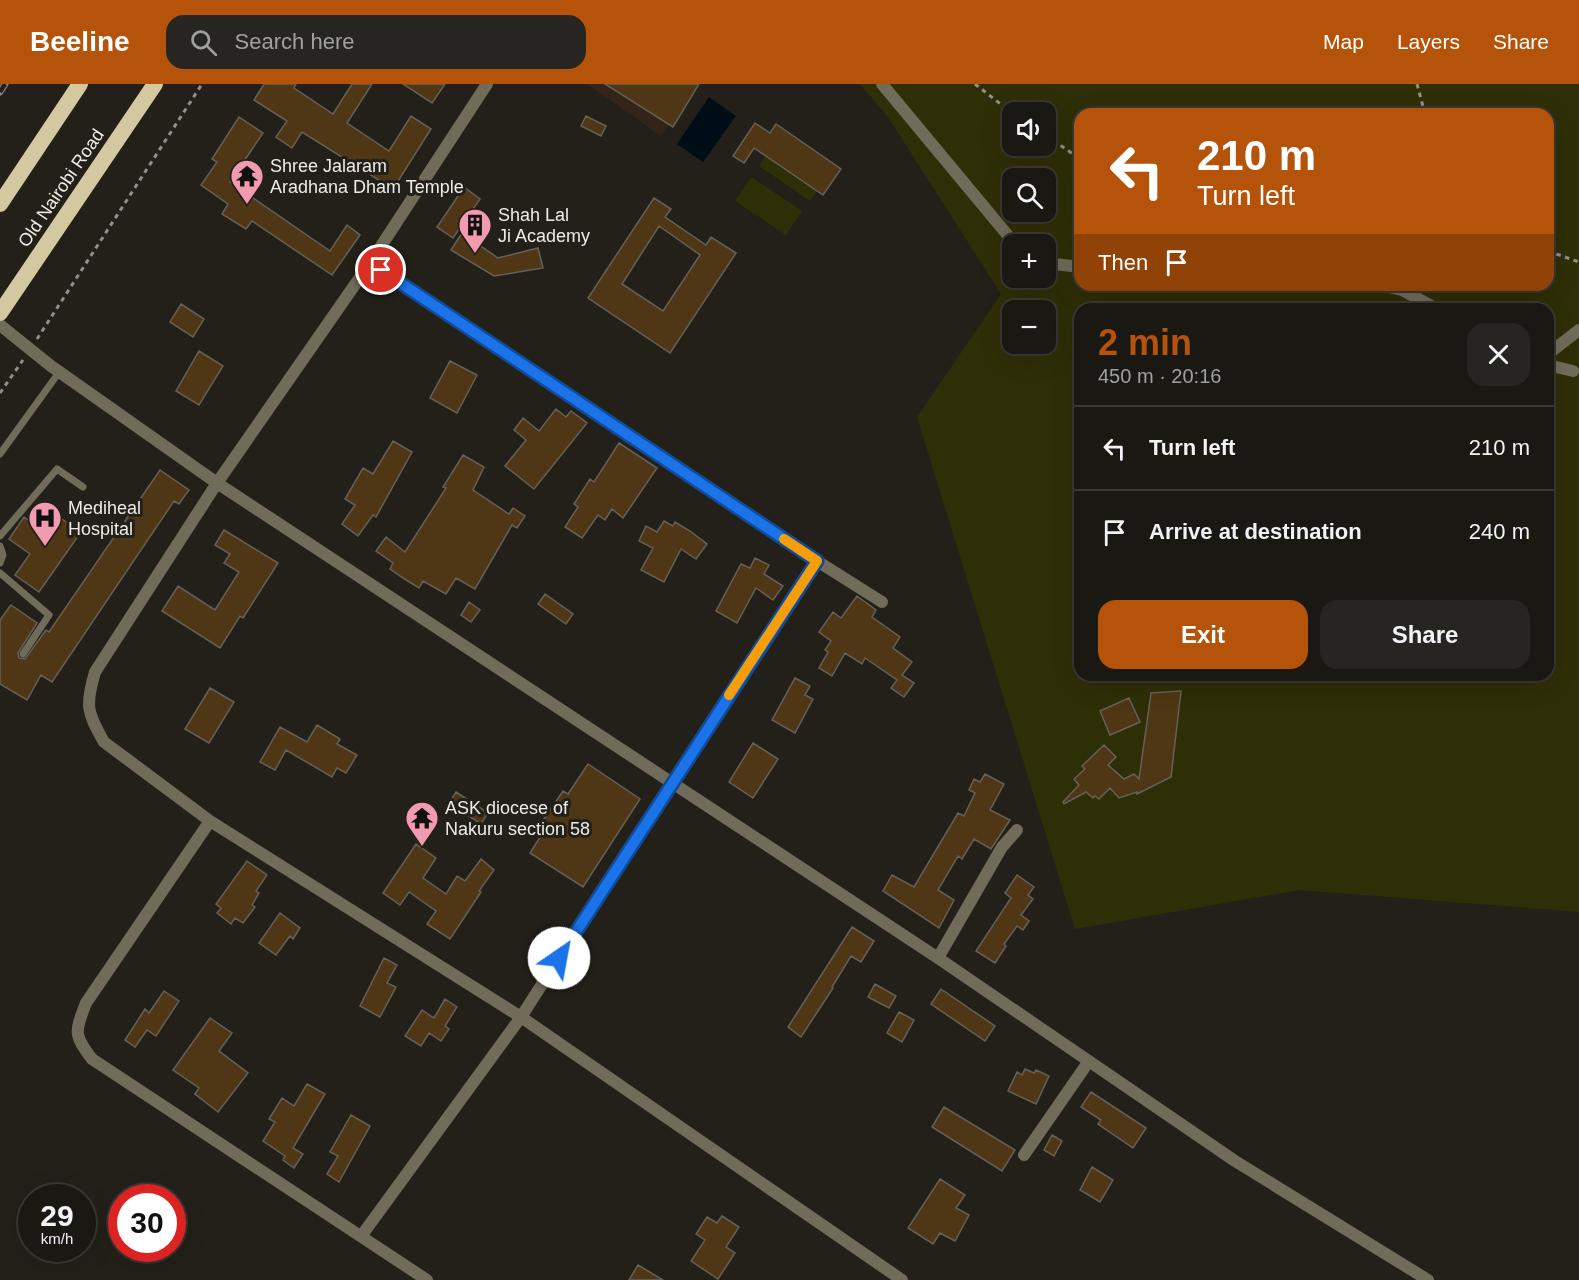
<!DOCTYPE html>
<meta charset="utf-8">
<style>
body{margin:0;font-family:Arial,sans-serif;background:#272521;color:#f1f3f6;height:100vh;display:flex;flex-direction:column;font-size:22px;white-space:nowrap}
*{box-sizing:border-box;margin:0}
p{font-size:20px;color:#9fa0a0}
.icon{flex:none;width:33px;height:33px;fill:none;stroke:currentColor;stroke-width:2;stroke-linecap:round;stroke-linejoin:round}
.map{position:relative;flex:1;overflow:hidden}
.side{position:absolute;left:1074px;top:219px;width:480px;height:378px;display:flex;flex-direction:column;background:#1a1813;border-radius:18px;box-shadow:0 6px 24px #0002,0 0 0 2px #383733}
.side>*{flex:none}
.hud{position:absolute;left:1074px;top:24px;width:480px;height:183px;border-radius:18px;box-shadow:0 6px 24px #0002,0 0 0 2px #383733;background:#b45309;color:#fff;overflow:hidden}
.tools{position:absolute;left:1002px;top:18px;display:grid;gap:12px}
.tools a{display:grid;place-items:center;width:54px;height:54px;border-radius:12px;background:#1a1813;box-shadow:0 6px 24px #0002,0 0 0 2px #383733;font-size:30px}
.speed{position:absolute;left:18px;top:1100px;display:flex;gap:12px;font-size:30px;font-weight:700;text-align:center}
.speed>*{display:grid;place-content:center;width:78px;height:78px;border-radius:50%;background:#1a1813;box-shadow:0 6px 24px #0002,0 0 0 2px #383733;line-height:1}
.speed small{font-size:15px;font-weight:400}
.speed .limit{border:9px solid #d22;background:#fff;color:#111}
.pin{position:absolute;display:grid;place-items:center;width:51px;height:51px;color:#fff;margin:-26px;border:3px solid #fff;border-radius:50%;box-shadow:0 2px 6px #0007}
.me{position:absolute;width:66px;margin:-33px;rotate:33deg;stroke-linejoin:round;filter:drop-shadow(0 0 4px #0008)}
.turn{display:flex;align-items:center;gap:21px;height:126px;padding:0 24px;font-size:27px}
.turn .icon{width:78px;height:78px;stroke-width:2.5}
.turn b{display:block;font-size:42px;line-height:51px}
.then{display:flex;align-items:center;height:57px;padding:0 24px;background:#0003;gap:12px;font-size:22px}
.round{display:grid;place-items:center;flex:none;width:63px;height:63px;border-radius:18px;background:#272521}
.head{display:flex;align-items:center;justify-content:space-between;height:102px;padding:0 24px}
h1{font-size:36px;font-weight:600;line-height:45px;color:#b45309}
.cta{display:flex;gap:12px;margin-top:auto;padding:12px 24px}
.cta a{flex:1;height:69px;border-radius:18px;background:#b45309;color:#fff;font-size:24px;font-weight:600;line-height:69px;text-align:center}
.cta a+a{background:#272521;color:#f1f3f6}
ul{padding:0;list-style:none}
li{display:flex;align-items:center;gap:18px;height:84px;padding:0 24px;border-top:2px solid #383733}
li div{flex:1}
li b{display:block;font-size:22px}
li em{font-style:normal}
header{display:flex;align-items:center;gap:36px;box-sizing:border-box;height:84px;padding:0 30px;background:#b45309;color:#fff}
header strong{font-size:28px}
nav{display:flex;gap:33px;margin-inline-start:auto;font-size:21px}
.search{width:420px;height:54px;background:#272521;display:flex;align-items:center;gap:15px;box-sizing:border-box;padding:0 21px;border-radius:18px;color:#9fa0a0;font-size:22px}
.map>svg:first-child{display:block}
.education{fill:#332319}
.green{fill:#2e2f07;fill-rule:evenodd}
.water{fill:#000d17}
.building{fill:#4f3715;stroke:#656059;stroke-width:1.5;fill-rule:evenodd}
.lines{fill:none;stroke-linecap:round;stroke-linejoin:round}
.path{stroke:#928f8a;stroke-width:3;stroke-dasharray:4.5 4.5;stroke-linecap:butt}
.service{stroke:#716b5a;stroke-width:7}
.minor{stroke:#716b5a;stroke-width:12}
.trunk{stroke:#d4c8a0;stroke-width:16}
.rail-casing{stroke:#87857f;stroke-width:7}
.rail{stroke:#232019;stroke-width:4.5;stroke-dasharray:14;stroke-linecap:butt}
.route-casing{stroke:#114b97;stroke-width:15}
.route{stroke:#1a73e8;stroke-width:10}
.slow{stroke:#f59e0b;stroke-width:10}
.labels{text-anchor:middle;stroke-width:6;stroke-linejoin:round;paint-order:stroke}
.poi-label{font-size:18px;fill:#edebe6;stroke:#232019;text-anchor:start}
.street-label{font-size:18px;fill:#edebe6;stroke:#232019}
</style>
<header>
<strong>Beeline</strong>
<div class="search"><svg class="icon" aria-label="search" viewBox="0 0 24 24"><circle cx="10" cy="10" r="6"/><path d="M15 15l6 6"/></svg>Search here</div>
<nav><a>Map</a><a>Layers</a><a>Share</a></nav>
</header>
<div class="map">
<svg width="1579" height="1196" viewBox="0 0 1579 1196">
<rect width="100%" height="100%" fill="#232019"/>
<!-- education -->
<path class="education" d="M 587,0 L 695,0 L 696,1 L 661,52 Z"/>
<!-- green -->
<path class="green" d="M 860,0 L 1579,0 L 1579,828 L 1300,806 L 1075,845 L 917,333 L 1001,210 L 888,33 ZM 1012,28 L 1046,28 L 1046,62 L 1012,62 ZM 1080,30 L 1548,30 L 1548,201 L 1080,201 ZM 1012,94 L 1046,94 L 1046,128 L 1012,128 ZM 1012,160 L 1046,160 L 1046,194 L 1012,194 ZM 1080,225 L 1548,225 L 1548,591 L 1080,591 ZM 1012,226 L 1046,226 L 1046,260 L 1012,260 Z
M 776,57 L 827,92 L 810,117 L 759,82 Z
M 751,93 L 802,127 L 786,151 L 735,117 Z"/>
<!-- water -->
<path class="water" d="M 709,13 L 736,32 L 703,78 L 677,60 Z"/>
<!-- building -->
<path class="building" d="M 264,0 L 296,0 L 294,4 L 333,30 L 352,0 L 372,0 L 347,39 L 389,67 L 411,32 L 431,45 L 393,105 L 302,48 L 292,64 L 276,53 L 287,37 L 254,16 Z
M 403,0 L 445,0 L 432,19 Z
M 605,0 L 699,0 L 673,43 Z
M 586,32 L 606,42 L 601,52 L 581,42 Z
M 239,33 L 263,49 L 230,98 L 330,167 L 347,141 L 360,151 L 332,191 L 252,137 L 246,145 L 222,130 L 228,120 L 201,101 L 217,78 L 212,75 Z
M 755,39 L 770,49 L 776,40 L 841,85 L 823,111 L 754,64 L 744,79 L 733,72 Z
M 464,103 L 480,115 L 453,154 L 437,143 Z
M 654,114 L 671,125 L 665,133 L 706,161 L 711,153 L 736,169 L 670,269 L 588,214 ZM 659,142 L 700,171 L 663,227 L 622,200 Z
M 462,149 L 498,174 L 538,164 L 543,184 L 494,192 L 451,166 Z
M 181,220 L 204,235 L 193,253 L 170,238 Z
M 199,267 L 223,282 L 199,321 L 176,307 Z
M 450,277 L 477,291 L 457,329 L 430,314 Z
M 556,325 L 566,333 L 571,327 L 587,339 L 534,405 L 505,382 L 526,356 L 514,346 L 523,334 L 539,347 Z
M 393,357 L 412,368 L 376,433 L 373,431 L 358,452 L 342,440 L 355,421 L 345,415 L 363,384 L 373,390 Z
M 619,359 L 657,384 L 623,434 L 612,425 L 605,436 L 598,431 L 582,454 L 565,443 L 578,423 L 574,420 L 590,395 L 594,398 Z
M 463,371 L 484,383 L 473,406 L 509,430 L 513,424 L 525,432 L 517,444 L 512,441 L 475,505 L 456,494 L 446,510 L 423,497 L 419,504 L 403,494 L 390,485 L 393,479 L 376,467 L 386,453 L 405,468 L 446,404 L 443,403 Z
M 160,386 L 189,406 L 179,420 L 174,417 L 52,598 L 41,591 L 27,616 L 0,600 L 0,536 L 11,521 L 37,539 L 18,569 L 19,574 L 25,575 L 46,546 L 49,548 Z
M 53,429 L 81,448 L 39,508 L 15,491 L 30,470 L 9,455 L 24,433 L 41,445 Z
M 664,437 L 673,442 L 675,438 L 690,447 L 707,460 L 696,475 L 681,465 L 664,498 L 641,486 L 653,464 L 639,457 L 646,442 L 657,448 Z
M 224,446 L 278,479 L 243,534 L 240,532 L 220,564 L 162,527 L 178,502 L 215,526 L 239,488 L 224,479 L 230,470 L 215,461 Z
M 755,474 L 769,481 L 764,490 L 783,502 L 773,516 L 756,504 L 737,539 L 716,527 L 741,480 L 750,484 Z
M 545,510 L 573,530 L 566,540 L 538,520 Z
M 857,512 L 876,526 L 872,533 L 900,553 L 893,564 L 912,578 L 902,591 L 914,599 L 904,613 L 891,604 L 897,596 L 865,574 L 862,580 L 845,569 L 832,592 L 819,584 L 828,568 L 825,566 L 831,557 L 819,548 L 833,528 L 841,534 Z
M 469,518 L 480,526 L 471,538 L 461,531 Z
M 795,594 L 810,602 L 805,611 L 813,615 L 795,649 L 772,636 Z
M 210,604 L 234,618 L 209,659 L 185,645 Z
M 1181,607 L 1171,693 L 1137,710 L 1137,708 L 1119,714 L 1110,704 L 1099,715 L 1095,712 L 1093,714 L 1086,708 L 1064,720 L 1063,718 L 1079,701 L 1074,695 L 1085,685 L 1082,682 L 1104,661 L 1116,673 L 1108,681 L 1124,695 L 1134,690 L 1139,695 L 1151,609 Z
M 1129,614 L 1140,638 L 1110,651 L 1100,627 Z
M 317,641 L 340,655 L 337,660 L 357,671 L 346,689 L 337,684 L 332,693 L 286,666 L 275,686 L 260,678 L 280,643 L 307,658 Z
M 753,659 L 778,675 L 753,714 L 729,698 Z
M 588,680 L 640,715 L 583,803 L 530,769 L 546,744 L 540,741 L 563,707 L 568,710 Z
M 985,690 L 1004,700 L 990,726 L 1010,736 L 991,765 L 974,755 L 962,775 L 958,772 L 938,806 L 954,816 L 939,844 L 883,807 L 892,791 L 914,803 L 958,729 L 964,732 L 975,709 L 969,706 L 974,695 L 980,698 Z
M 456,708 L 488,729 L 481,740 L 449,719 Z
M 416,760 L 436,774 L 423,794 L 446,810 L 457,792 L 465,797 L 481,775 L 494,786 L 479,807 L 481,808 L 450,855 L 427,840 L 436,827 L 409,808 L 400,821 L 383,809 Z
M 247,777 L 267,791 L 256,807 L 259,809 L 252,821 L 255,823 L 243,839 L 235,834 L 231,840 L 217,829 L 221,824 L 216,820 Z
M 1017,791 L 1034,803 L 1028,811 L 1033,815 L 1021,831 L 1029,837 L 1023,846 L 1017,842 L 1004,860 L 1006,862 L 995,879 L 976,867 L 1011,814 L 1005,809 Z
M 280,829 L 300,844 L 293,855 L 290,852 L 276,871 L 259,859 Z
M 852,843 L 874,857 L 861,878 L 851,872 L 832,903 L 833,904 L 801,953 L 788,943 Z
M 384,874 L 397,881 L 387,899 L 396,903 L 380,933 L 360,922 Z
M 875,900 L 896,912 L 889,924 L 868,913 Z
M 941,905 L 995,942 L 985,957 L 931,920 Z
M 164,907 L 179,917 L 156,952 L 147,946 L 135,963 L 125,956 L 145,925 L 149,929 Z
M 445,915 L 457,923 L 445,942 L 449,945 L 441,957 L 429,949 L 421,962 L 405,952 L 422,926 L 434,934 Z
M 899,928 L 914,936 L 902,958 L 887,949 Z
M 210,934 L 232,949 L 219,967 L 248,989 L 218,1028 L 195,1010 L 199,1004 L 173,986 Z
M 1025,985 L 1034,989 L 1036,986 L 1049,992 L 1036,1020 L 1008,1007 L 1017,988 L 1022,991 Z
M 307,1000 L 325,1010 L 293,1064 L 303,1070 L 294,1084 L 283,1076 L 285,1072 L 263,1057 L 275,1038 L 269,1035 L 282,1014 L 294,1022 Z
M 1091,1008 L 1146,1044 L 1133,1064 L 1098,1040 L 1101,1036 L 1081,1023 Z
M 944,1023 L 1015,1066 L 1002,1087 L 932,1043 Z
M 351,1031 L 370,1042 L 339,1098 L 327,1090 L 338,1072 L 330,1068 Z
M 1052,1051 L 1062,1057 L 1054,1072 L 1044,1066 Z
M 1092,1083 L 1113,1096 L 1100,1118 L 1080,1106 Z
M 940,1095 L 965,1111 L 956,1124 L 969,1131 L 955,1157 L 940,1149 L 933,1160 L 908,1144 Z
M 722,1132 L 739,1143 L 726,1163 L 735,1169 L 718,1195 L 691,1177 L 705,1156 L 696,1150 L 707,1133 L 717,1139 Z
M 638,1181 L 663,1196 L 629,1196 Z"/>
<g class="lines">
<!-- path -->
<path class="path" d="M 975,0 L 1012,29
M 1417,0 L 1425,30
M 1046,51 L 1080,75
M 1548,167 L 1579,178
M 37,255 L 202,0
M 0,309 L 23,276"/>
<!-- service -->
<path class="service" d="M 0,370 L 60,287
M 0,452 L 57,385 L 83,403
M 0,462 L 3,471 L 0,479
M 0,489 L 49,531 L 23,570"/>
<!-- minor -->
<path class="minor" d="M 882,0 L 1015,160
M 370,179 L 487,0
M 1046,179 L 1080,183
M 1380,201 L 1402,206 L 1437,225
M 0,241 L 51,282 L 217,399 L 938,874 L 1235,1077 L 1428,1196
M 1548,270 L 1579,246
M 1548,281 L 1573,287
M 817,477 L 672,698 L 521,933 L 902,1196
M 210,737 L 86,919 C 75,948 73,950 92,975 L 427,1196
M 938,874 L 1002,763 L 1017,746
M 1024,1071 L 1089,977
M 362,1151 L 521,933 L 210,737 L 104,658 C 87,628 85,622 95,588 L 217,399 L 370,179 L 817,477 L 882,518"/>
<!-- trunk -->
<path class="trunk" d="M 0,120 L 80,0
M 0,229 L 155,0"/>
<defs>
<path id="rail" d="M 0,8 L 5,0"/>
</defs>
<!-- rail casing -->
<use href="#rail" class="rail-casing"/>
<!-- rail -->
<use href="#rail" class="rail"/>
</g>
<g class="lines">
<defs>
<path id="route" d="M 381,186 L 817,477 L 559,874"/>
</defs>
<!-- route casing -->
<use href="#route" class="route-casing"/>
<!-- route -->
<use href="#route" class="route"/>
<!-- slow -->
<path class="slow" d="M 729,611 L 817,477 L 784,455"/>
</g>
<!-- icons -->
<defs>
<symbol id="temple-pin" viewBox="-11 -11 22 30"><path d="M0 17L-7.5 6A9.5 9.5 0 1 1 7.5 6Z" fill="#f29aaf" stroke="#232019"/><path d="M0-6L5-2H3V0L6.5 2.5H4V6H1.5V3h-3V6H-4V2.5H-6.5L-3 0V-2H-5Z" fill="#111"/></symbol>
<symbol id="building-pin" viewBox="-11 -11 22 30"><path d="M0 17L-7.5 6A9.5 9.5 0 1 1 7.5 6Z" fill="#f29aaf" stroke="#232019"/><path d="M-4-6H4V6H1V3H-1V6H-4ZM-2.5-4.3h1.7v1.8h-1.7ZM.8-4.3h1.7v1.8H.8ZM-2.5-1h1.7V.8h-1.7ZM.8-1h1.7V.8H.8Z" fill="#111"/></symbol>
<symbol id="hospital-pin" viewBox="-11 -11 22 30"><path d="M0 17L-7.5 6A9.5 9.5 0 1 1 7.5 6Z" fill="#f29aaf" stroke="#232019"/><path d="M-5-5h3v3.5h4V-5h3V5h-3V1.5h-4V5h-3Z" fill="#111"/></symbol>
</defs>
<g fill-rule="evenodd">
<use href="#temple-pin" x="228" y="73" width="38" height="52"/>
<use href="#building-pin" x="456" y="122" width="38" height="52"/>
<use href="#hospital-pin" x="26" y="415" width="38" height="52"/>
<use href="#temple-pin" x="403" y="715" width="38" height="52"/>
</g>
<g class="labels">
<!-- poi labels -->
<g class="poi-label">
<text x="270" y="88">Shree Jalaram<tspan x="270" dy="21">Aradhana Dham Temple</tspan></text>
<text x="498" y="137">Shah Lal<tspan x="498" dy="21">Ji Academy</tspan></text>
<text x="68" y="430">Mediheal<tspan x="68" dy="21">Hospital</tspan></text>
<text x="445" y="730">ASK diocese of<tspan x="445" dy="21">Nakuru section 58</tspan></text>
</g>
<!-- street labels -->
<g class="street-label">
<text transform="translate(61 104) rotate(-56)" y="6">Old Nairobi Road</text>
</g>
</g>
</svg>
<div class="tools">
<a><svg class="icon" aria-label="sound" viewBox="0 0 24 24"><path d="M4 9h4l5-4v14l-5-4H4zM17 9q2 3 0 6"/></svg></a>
<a><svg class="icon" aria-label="search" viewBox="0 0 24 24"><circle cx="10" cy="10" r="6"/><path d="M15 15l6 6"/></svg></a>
<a>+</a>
<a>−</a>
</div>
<div class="speed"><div>29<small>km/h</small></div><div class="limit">30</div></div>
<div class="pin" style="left:381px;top:186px;background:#d93025"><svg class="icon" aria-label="arrive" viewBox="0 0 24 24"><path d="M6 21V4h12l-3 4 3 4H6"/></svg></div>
<svg class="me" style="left:559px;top:874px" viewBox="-20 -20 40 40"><circle r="19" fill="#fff"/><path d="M0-13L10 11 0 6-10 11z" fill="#1a73e8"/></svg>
<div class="hud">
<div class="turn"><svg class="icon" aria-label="left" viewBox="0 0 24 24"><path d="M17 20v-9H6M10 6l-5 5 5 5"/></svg><div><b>210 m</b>Turn left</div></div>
<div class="then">Then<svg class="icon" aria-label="arrive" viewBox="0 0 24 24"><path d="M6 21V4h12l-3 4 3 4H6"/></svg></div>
</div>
<section class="side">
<div class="head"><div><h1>2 min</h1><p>450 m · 20:16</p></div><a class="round"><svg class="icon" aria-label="close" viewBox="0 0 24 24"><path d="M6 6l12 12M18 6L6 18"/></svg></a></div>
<ul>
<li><svg class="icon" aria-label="left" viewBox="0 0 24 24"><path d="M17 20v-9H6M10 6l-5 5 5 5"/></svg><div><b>Turn left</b></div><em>210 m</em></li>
<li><svg class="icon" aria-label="arrive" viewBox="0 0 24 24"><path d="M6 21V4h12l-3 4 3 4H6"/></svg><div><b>Arrive at destination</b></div><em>240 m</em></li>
</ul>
<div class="cta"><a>Exit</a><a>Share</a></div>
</section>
</div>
